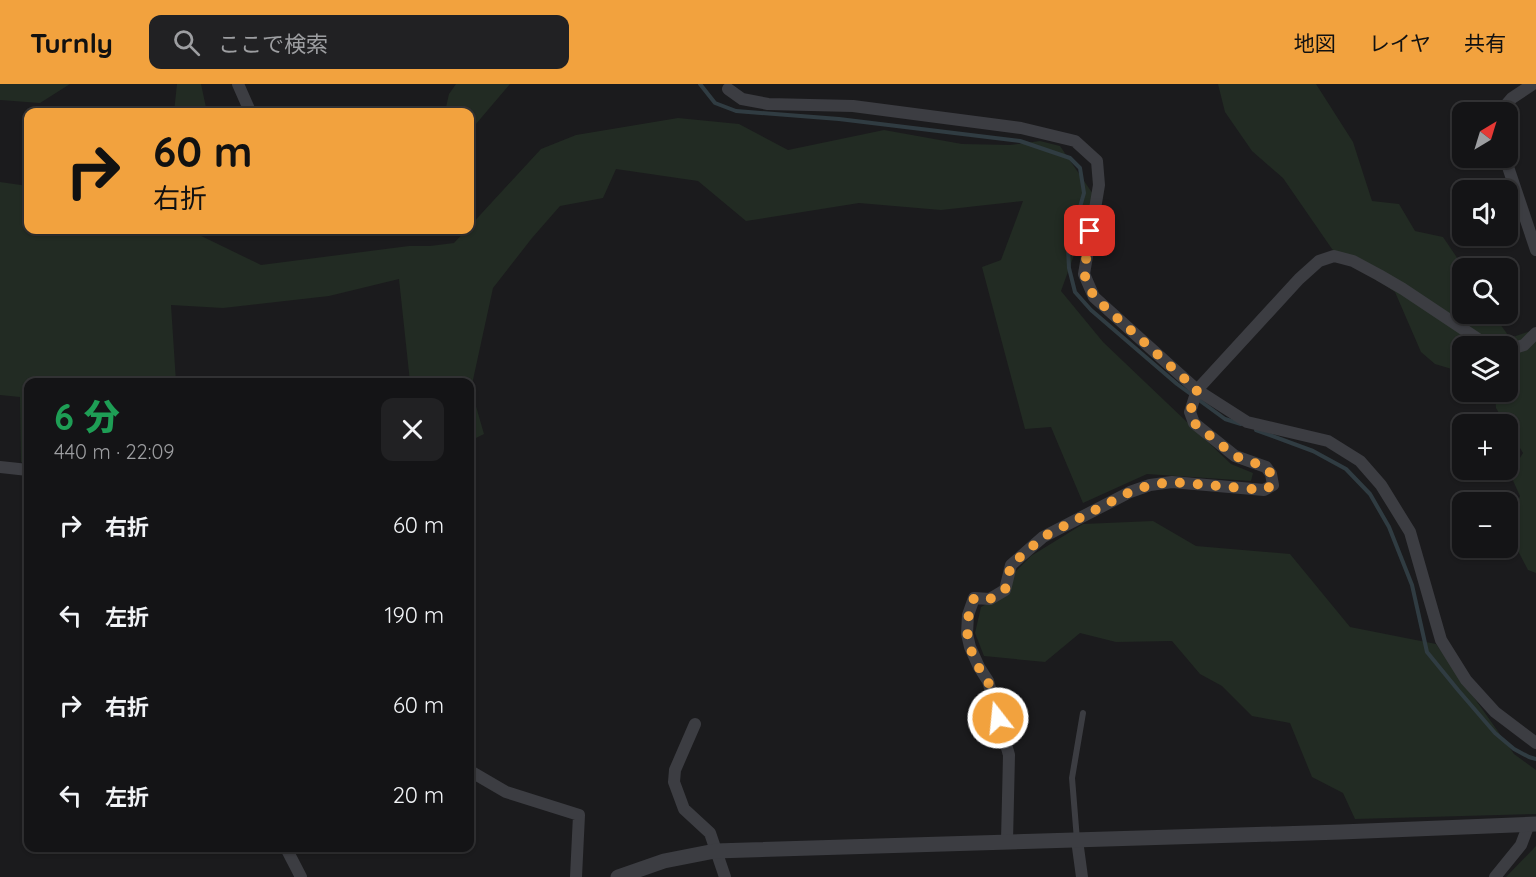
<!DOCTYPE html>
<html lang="ja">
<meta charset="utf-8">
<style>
body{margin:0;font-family:Quicksand,"Noto Sans JP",sans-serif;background:#212123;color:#f1f3f6;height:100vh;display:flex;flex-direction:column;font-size:22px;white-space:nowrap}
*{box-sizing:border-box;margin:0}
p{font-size:20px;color:#9d9ea1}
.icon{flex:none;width:33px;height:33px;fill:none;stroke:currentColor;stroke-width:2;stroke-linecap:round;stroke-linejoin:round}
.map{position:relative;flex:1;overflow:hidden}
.drawer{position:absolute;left:24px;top:294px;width:450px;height:474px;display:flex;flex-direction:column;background:#141416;border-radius:12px;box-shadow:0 2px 4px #0004,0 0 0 2px #333335}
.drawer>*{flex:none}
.banner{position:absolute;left:24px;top:24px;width:450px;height:126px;border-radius:12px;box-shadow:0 2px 4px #0004,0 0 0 2px #333335;background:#f2a23e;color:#111;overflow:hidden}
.needle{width:39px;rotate:38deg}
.fabs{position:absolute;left:1452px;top:18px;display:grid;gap:12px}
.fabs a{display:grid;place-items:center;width:66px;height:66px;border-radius:12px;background:#141416;box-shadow:0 2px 4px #0004,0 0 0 2px #333335;font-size:30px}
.pin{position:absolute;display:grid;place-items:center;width:51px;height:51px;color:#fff;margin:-26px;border-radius:12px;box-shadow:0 3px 9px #0006}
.me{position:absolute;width:66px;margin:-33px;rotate:344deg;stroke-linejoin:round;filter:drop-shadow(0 0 4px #0008)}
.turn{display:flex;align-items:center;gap:21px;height:126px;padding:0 30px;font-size:27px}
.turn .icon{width:78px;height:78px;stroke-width:2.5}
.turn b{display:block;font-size:42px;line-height:51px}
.round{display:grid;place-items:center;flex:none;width:63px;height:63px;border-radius:12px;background:#212123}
.summary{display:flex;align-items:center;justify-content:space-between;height:102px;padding:0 30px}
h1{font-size:36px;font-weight:800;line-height:45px;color:#1e9e55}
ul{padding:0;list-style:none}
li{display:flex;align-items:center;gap:18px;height:90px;padding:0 30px}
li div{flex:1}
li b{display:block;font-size:22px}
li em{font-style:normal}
header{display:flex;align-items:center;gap:36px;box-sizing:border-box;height:84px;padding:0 30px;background:#f2a23e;color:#111}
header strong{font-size:28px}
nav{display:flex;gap:33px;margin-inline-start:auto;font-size:21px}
.search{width:420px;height:54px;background:#212123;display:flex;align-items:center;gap:15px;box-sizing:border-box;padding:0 21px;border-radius:12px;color:#9d9ea1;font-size:22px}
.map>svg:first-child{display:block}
.green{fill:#222b23}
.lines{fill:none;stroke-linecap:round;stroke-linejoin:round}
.stream{stroke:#303c42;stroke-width:4}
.service{stroke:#3c3d42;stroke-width:6}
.minor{stroke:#3c3d42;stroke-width:12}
.tertiary{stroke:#3c3d42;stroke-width:15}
.route{stroke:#f2a23e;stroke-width:10;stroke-dasharray:0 18}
</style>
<header>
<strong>Turnly</strong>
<div class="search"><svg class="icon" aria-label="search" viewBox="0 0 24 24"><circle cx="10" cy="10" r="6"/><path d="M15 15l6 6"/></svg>ここで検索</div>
<nav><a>地図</a><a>レイヤ</a><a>共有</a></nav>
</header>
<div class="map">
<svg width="1536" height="793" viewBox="0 0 1536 793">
<rect width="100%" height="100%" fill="#1b1b1d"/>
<!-- green -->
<path class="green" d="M 0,0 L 70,0 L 40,19 L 0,16 Z
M 177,0 L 201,0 L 207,28 L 174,28 Z
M 456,0 L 510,0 L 470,47 L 470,28 L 445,28 L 449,10 Z
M 1218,0 L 1316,0 L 1353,58 L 1372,117 L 1399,120 L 1415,147 L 1443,153 L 1464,184 L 1462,184 L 1462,230 L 1493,230 L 1510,254 L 1536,245 L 1536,489 L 1528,486 L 1516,463 L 1510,437 L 1520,412 L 1510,390 L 1523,369 L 1496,324 L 1495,311 L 1490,308 L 1508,308 L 1508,262 L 1462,262 L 1462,288 L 1435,280 L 1421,268 L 1395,208 L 1332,165 L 1283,94 L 1252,67 L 1225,28 Z
M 678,34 L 739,40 L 788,66 L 884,46 L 962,60 L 1010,61 L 1040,57 L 1060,62 L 1095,113 L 1061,207 L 1103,258 L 1231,380 L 1253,389 L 1251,397 L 1147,390 L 1083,419 L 1051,343 L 1025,345 L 982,183 L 1001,176 L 1023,117 L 941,126 L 859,119 L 746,137 L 698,97 L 616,85 L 603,114 L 560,122 L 532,154 L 493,204 L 471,305 L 484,350 L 470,357 L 470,298 L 410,298 L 399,195 L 329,212 L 223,224 L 171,221 L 176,298 L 28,298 L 28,380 L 21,378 L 20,313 L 0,311 L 0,98 L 28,102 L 28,146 L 189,146 L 261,181 L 409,162 L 430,162 L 454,159 L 466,146 L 470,146 L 470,142 L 541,65 L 576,51 Z
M 1153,437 L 1196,462 L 1290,470 L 1350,543 L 1436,560 L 1514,670 L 1536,686 L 1536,730 L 1355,735 L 1343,709 L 1312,693 L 1290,639 L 1252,632 L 1222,602 L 1200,590 L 1172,557 L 1116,558 L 1080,549 L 1045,578 L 984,572 L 975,549 L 981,523 L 1007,509 L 1015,488 L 1031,472 L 1083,440 Z
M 1536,762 L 1536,793 L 1506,793 Z"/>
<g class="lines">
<!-- stream -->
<path class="stream" d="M 700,0 L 715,19 L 736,27 L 839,35 L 1020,57 L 1070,74 L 1080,84 L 1084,109 L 1068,165 L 1069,184 L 1075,208 L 1091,226 L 1177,300 L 1225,335 L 1241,340
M 1256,346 L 1313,367 L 1346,385 L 1370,410 L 1389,443 L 1412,501 L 1427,568 L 1458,606 L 1495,649 L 1514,665 L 1529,673 L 1536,675"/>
<!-- service -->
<path class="service" d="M 1508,123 L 1520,119
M 1453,137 L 1462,134
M 1077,756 L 1072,694 L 1083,629"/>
<!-- minor -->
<path class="minor" d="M 238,0 L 249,25
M 728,5 L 742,15 L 768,20 L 853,22 L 1021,44 L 1075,57 L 1097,77 L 1099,101 L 1084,190 L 1094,213 L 1197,306 L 1247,338 L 1328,357 L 1360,377 L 1381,401 L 1410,448 L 1441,556 L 1466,596 L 1495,628 L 1536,659
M 1500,28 L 1512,14 L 1533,0
M 1505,74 L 1536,166
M 1508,266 L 1524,261 L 1536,249
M 0,383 L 28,386
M 695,640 L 675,686 L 674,698 L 684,725 L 710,749 L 725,793
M 470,687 L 506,708 L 579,731 L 576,793
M 1077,756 L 1082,793
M 1007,757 L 1009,671 L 988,597 L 979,583 L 970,563 L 967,550 L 968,531 L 974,514 L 990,515 L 1005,506 L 1011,481 L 1043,453 L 1130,408 L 1150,401 L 1172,398 L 1264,406 L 1273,401 L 1271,390 L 1266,383 L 1235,372 L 1194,339 L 1190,328 L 1197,306 L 1299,195 L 1319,177 L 1334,172 L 1353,177 L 1379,191 L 1403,205 L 1487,261 L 1493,262
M 286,764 L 301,793
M 1495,793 L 1521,761 L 1529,740"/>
<!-- tertiary -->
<path class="tertiary" d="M 618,793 L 664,777 L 715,767 L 1341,748 L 1536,740"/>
</g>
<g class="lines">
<!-- route -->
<path class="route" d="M 998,634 C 995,623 993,609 988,598 C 985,592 981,588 978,582 C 965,556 964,541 974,514 L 990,515 L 1005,506 L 1011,481 L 1043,453 L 1130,408 L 1150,401 L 1172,398 L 1264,406 L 1273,401 L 1271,390 L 1266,383 L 1235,372 L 1194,339 L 1190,328 L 1197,306 L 1094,213 L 1084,190 L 1090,147"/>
</g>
</svg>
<div class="fabs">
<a><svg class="needle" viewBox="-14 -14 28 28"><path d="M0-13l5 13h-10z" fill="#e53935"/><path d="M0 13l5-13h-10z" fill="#9d9ea1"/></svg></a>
<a><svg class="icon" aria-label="sound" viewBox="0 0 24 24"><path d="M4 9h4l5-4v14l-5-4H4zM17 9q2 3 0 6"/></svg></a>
<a><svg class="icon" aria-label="search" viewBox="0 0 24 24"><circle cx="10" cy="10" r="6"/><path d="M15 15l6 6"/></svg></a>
<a><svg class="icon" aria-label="layers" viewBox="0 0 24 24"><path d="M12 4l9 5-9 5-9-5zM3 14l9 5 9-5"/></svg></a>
<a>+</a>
<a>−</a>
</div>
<div class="pin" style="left:1090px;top:147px;background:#d93025"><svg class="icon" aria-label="arrive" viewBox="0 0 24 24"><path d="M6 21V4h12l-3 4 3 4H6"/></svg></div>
<svg class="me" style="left:998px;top:634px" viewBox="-20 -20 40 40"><circle r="17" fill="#f2a23e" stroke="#fff" stroke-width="3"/><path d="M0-11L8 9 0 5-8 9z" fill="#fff"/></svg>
<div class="banner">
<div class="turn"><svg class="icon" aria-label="right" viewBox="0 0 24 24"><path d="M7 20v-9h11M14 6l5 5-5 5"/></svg><div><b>60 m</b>右折</div></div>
</div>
<section class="drawer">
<div class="summary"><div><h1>6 分</h1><p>440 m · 22:09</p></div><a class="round"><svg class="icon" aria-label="close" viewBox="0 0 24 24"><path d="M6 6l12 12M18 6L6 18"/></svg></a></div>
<ul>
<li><svg class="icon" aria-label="right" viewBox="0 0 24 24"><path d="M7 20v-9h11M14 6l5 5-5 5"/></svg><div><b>右折</b></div><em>60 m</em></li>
<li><svg class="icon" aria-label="left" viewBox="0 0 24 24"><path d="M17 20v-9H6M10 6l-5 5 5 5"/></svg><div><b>左折</b></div><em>190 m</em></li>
<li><svg class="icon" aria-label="right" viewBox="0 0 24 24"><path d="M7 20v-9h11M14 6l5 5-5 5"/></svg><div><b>右折</b></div><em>60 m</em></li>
<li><svg class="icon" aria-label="left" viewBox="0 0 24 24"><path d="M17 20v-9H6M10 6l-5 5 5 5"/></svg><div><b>左折</b></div><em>20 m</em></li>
</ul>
</section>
</div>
